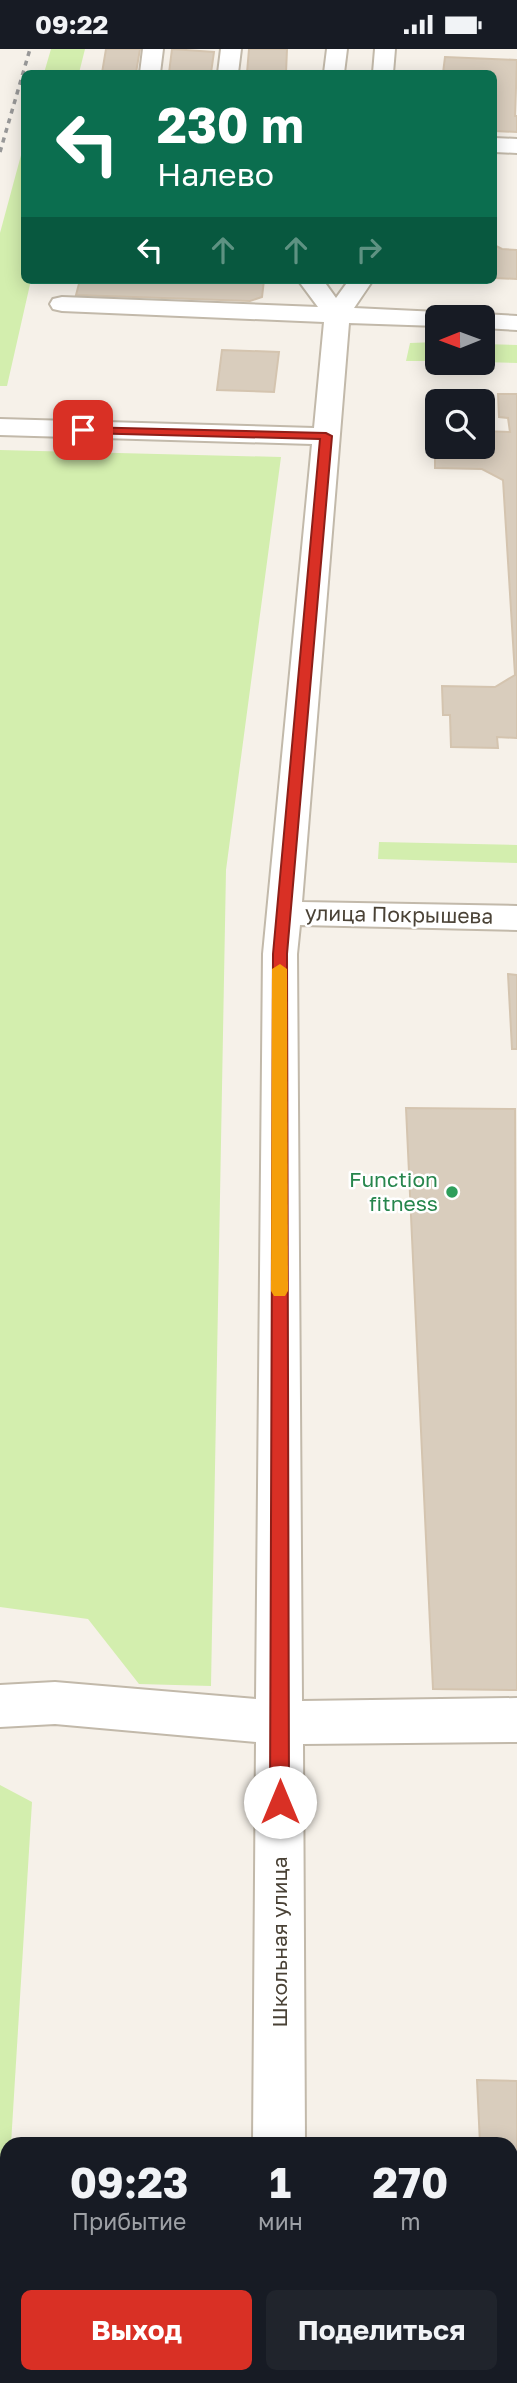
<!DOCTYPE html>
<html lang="ru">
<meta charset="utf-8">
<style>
body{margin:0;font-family:"Golos Text",sans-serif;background:#20242c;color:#f1f3f6;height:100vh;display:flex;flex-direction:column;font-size:26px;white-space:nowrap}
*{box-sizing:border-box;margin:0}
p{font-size:23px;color:#9ea1a6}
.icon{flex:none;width:38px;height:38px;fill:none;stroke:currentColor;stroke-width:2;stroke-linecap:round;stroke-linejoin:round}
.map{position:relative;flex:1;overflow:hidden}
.side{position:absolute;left:0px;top:2088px;width:518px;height:247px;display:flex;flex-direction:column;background:#171b24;border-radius:21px 21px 0 0;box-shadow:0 4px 18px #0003}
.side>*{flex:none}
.hud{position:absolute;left:21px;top:21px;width:476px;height:214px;border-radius:10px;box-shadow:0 4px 18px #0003;background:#0b6e4f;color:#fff;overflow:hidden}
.needle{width:46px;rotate:269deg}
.buttons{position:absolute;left:425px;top:256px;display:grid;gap:14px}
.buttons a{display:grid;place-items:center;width:70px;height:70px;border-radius:10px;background:#171b24;box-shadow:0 4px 18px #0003;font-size:35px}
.pin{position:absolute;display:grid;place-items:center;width:60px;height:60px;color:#fff;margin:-30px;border-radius:14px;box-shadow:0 4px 10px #0006}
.me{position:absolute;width:77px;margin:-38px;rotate:0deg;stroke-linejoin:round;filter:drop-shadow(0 0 5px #0008)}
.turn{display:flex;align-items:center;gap:24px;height:147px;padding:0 21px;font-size:32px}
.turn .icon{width:91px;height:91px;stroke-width:2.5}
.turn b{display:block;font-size:49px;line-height:60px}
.lanes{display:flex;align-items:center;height:66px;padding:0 21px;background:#0003;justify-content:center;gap:35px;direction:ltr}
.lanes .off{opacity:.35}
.eta{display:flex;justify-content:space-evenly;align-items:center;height:119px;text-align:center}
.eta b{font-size:42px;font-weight:700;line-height:49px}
.cta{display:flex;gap:14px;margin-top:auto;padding:14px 21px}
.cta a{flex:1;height:80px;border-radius:10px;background:#d93025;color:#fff;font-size:28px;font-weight:700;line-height:80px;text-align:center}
.cta a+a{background:#20242c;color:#f1f3f6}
.status{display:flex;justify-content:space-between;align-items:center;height:49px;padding:0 35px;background:#171b24;direction:ltr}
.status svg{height:19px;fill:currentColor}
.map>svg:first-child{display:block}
.green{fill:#d3eeae}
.building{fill:#d9cdbd;stroke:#d4c4af;stroke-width:2}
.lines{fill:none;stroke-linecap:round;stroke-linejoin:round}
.minor-casing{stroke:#c2b9aa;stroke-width:4}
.minor{fill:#fff;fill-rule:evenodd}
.rail{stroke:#989898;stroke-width:3.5;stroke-dasharray:5 5;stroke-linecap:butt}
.route{fill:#d93025;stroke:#8d1f18;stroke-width:2}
.slow{fill:#f59e0b}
.leisure-dot{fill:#2e9e5b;stroke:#fff;stroke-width:2.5}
.labels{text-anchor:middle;stroke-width:5;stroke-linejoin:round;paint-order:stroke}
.street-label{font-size:21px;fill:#4a4236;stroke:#fff}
.leisure-label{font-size:21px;fill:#27864d;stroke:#fff;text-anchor:end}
</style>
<div class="status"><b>09:22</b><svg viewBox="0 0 49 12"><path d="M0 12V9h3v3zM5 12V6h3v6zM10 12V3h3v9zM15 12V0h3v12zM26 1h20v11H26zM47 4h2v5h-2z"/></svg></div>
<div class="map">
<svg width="517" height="2334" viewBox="0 0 517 2334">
<rect width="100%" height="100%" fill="#f6f1e9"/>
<!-- green -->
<path class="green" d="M 51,0 L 85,0 L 79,24 L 44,24 Z
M 24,95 L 24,231 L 31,231 L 7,337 L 0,337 L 0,184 Z
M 437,293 L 437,312 L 406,312 L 410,294 Z
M 483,295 L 517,296 L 517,314 L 481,313 Z
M 0,401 L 281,408 L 226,821 L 211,1637 L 139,1635 L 88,1570 L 0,1558 Z
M 379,793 L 517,796 L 517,814 L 378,810 Z
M 0,1736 L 32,1753 L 11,2095 L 7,2095 L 7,2168 L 0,2284 Z"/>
<!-- building -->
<path class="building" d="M 106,0 L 140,0 L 136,24 L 102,24 Z
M 172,0 L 214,3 L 211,24 L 169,24 Z
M 249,0 L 287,0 L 286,24 L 247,24 Z
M 445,8 L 517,11 L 515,67 L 517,67 L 517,83 L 494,82 L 494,24 L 443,24 Z
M 494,196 L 502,200 L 517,201 L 517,230 L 494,229 Z
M 80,231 L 264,231 L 262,248 L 250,252 L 76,246 Z
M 222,301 L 279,303 L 274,343 L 217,341 Z
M 498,345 L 517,345 L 517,689 L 497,688 L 498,699 L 451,698 L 450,666 L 443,666 L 442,637 L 495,638 L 515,626 L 503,431 L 482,420 L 435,419 L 435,397 L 483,397 L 483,382 L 510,383 L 508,369 L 499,368 Z
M 508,925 L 517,926 L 517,1000 L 512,1000 Z
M 406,1059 L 515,1060 L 517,1641 L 433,1640 Z
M 477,2031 L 517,2032 L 517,2229 L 511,2229 L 511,2095 L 480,2095 Z"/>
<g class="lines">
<defs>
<path id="minor" d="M 143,0 L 163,0 L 160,24 L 140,24 Z
M 221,0 L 241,0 L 238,24 L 218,24 Z
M 327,0 L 347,0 L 344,24 L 324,24 Z
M 375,0 L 395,0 L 393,24 L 373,24 Z
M 494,89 L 517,90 L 517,104 L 494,103 Z
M 298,231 L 323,231 L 336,249 L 349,231 L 373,231 L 354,259 L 438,263 L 449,268 L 438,268 L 438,277 L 349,274 L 302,853 L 517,857 L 517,881 L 300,876 L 297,905 L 302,1652 L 517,1649 L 517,1693 L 303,1695 L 305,2095 L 253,2095 L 256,1693 L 55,1675 L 0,1678 L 0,1636 L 55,1633 L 256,1650 L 263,905 L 312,395 L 0,386 L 0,370 L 314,379 L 324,273 L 62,262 L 53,260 L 50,255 L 53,250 L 62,248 L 318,258 Z
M 483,265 L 517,267 L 517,281 L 483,279 L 483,268 L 474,268 Z
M 251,2328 L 307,2328 L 307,2334 L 251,2334 Z"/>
</defs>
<!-- minor casing -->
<use href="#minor" class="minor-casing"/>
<!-- minor -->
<use href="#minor" class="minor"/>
<!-- rail -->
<path class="rail" d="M 0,103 L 30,0"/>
</g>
<!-- route -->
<path class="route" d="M 80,378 L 326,384 L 332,387 L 287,905 L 289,1753 L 287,1759 L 280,1762 L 273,1759 L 270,1753 L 273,905 L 320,390 L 83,384 L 80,383 Z"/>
<!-- slow -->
<path class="slow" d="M 280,915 L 287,920 L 288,1242 L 285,1247 L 274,1247 L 271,1242 L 272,920 Z"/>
<!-- markers -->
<circle class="leisure-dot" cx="452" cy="1143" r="7"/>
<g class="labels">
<!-- street labels -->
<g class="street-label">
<text transform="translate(399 866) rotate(1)" y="7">улица Покрышева</text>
<text transform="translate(280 1893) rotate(-90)" y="7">Школьная улица</text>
</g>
<!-- leisure labels -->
<g class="leisure-label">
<text x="438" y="1138">Function<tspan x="438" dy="24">fitness</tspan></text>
</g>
</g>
</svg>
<div class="buttons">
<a><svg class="needle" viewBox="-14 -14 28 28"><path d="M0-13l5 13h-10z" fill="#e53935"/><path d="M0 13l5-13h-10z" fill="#9ea1a6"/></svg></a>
<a><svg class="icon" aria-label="search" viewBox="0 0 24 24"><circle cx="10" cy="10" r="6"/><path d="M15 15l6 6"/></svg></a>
</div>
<div class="pin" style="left:83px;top:381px;background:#d93025"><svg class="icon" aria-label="arrive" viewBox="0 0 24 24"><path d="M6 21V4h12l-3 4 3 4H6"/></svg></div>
<svg class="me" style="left:280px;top:1753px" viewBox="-20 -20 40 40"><circle r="19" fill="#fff"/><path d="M0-13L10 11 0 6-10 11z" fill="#d93025"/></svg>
<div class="hud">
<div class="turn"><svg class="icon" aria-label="left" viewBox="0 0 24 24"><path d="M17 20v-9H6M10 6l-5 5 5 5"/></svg><div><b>230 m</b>Налево</div></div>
<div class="lanes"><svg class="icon" aria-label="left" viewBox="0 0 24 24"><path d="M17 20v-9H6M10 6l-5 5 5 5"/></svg><svg class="icon off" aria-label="ahead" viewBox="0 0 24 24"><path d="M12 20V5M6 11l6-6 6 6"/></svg><svg class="icon off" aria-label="ahead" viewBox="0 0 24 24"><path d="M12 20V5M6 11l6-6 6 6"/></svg><svg class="icon off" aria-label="right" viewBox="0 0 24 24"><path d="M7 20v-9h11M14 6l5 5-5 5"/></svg></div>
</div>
<section class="side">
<div class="eta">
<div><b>09:23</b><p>Прибытие</p></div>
<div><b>1</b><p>мин</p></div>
<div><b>270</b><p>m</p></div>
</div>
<div class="cta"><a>Выход</a><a>Поделиться</a></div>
</section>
</div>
